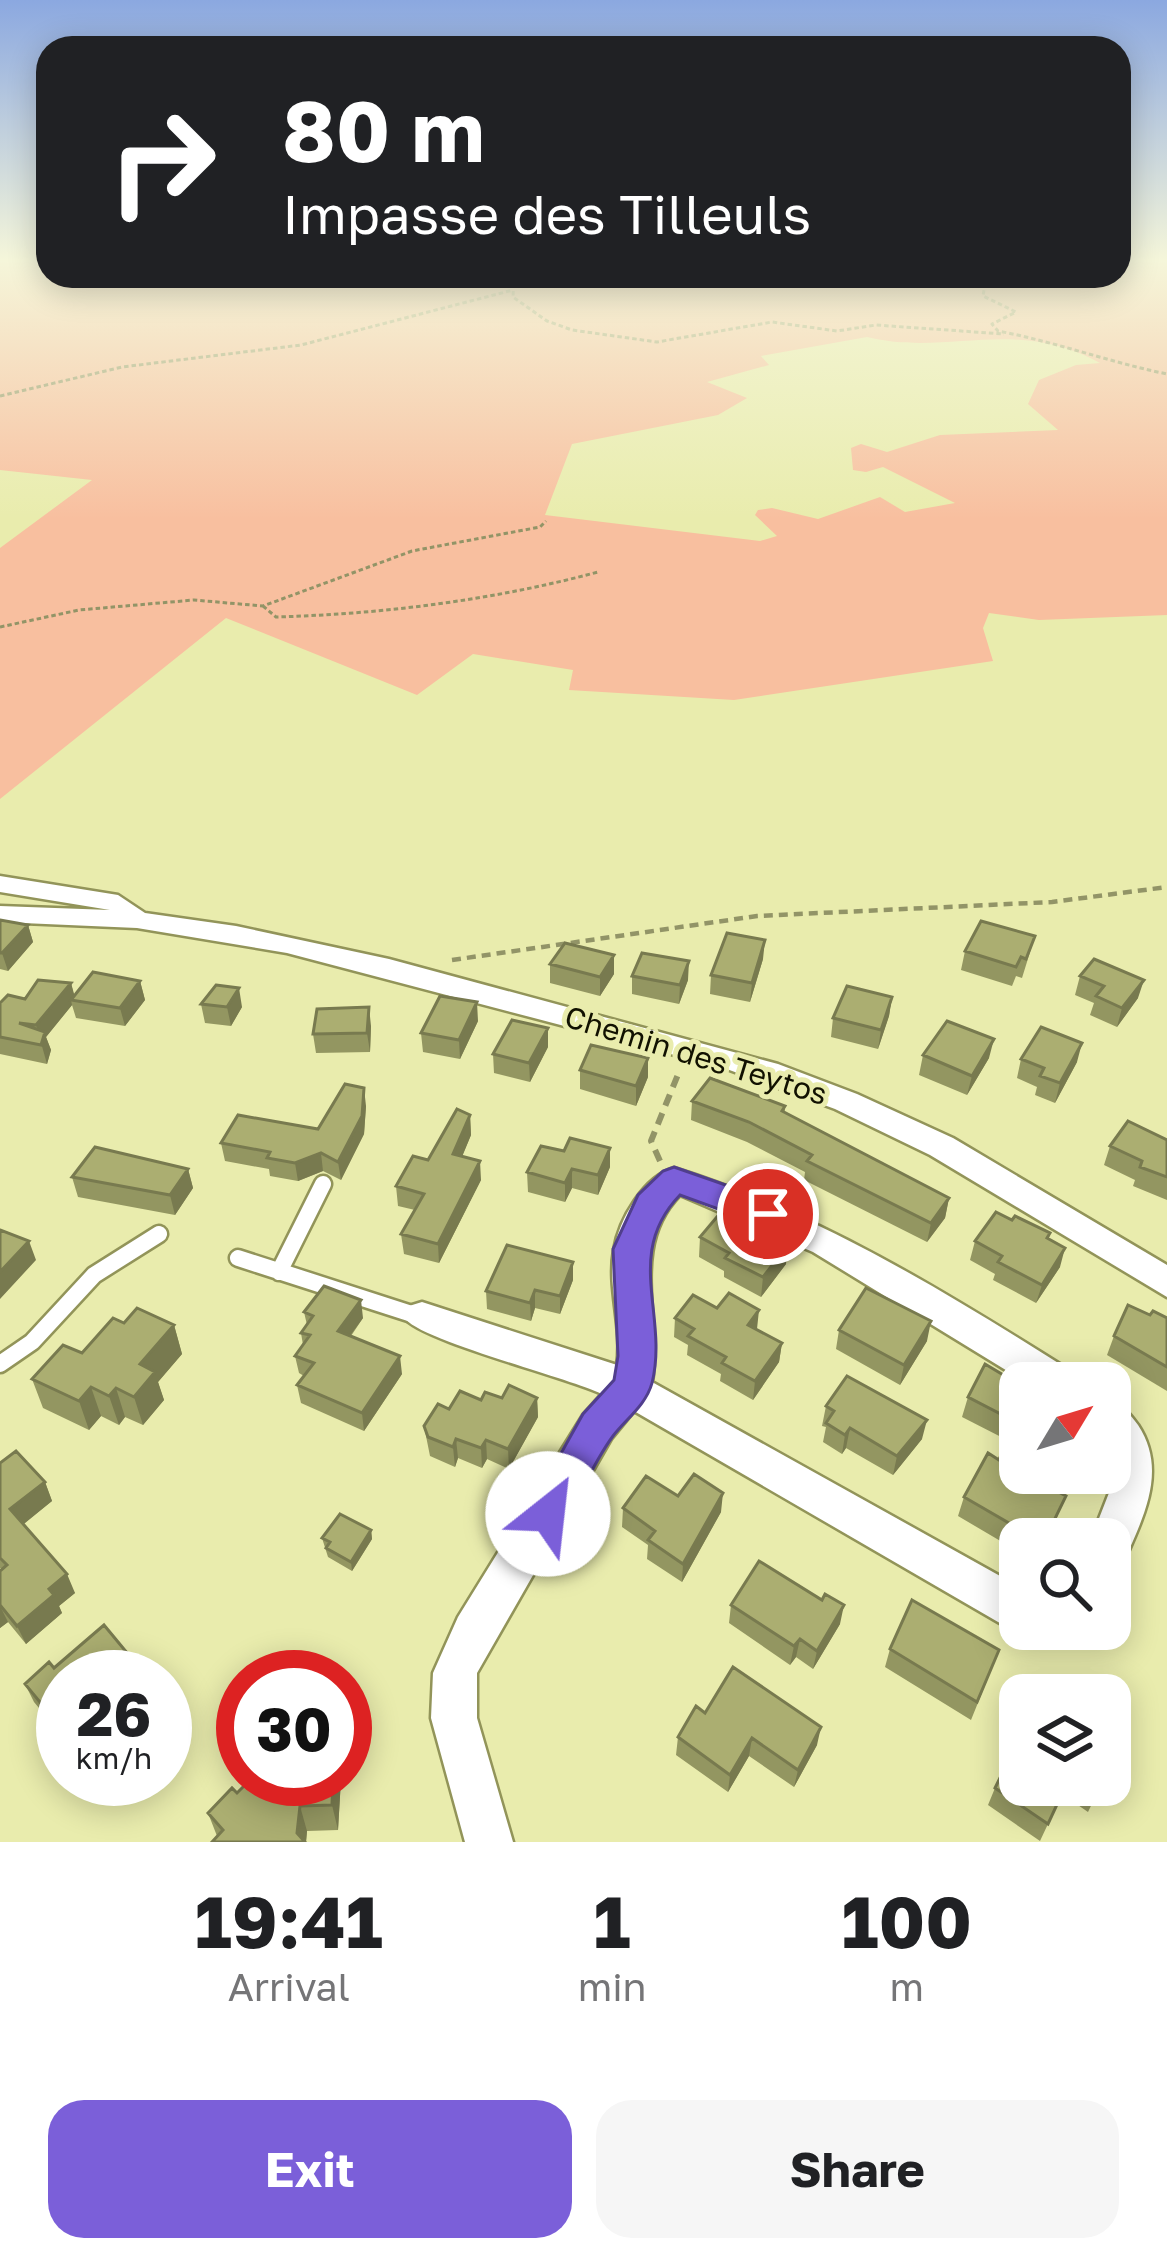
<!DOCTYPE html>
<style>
body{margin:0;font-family:"Golos Text",sans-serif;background:#f6f6f6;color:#202124;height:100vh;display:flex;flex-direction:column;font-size:45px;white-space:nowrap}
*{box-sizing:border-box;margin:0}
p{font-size:39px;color:#757577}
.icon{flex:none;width:66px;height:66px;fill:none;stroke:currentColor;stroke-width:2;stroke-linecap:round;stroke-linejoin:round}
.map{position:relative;height:1842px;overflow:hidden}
.side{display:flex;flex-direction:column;background:#fff;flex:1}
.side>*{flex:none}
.banner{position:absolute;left:36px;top:36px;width:1095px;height:252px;border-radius:36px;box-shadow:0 6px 30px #0003;background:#202124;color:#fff;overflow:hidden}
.needle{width:78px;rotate:52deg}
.buttons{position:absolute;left:999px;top:1362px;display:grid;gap:24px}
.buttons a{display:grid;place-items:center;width:132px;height:132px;border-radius:24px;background:#fff;box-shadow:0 6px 30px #0003;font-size:60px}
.speed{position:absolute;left:36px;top:1650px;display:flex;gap:24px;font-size:60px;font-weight:700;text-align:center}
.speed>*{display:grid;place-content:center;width:156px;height:156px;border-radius:50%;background:#fff;box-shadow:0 6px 30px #0003;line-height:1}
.speed small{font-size:30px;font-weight:400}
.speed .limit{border:18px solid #d22;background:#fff;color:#111}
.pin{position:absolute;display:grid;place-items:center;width:102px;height:102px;color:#fff;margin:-51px;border:6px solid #fff;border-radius:50%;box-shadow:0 3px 12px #0007}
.me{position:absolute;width:132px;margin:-66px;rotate:29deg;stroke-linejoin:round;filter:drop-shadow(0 0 9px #0008)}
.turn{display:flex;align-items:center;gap:42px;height:252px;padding:0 48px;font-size:54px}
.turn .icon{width:156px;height:156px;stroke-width:2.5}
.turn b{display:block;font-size:84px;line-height:102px}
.eta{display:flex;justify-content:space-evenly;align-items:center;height:204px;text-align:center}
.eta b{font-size:72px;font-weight:700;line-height:84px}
.button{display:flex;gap:24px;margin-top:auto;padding:24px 48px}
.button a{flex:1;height:138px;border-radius:36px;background:#7b5fd9;color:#fff;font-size:48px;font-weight:700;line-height:138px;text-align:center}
.button a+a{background:#f6f6f6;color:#202124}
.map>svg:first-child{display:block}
.green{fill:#f8bf9f;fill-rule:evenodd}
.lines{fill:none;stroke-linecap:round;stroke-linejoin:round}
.service-casing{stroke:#929459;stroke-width:21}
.minor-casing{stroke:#929459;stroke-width:5}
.path-far2{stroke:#929467;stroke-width:3;stroke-dasharray:4.5 3;stroke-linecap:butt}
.path-far1{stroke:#929467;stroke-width:4.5;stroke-dasharray:9 6;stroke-linecap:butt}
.path{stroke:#929467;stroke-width:6;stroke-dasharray:12 8;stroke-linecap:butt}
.service{stroke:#fff;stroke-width:16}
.minor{fill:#fff;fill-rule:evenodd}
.wall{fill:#939661}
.shaded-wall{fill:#787a4f}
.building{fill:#abae71;stroke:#787a4f;stroke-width:3}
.route{fill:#7b5fd9;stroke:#503e8d;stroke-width:3}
.labels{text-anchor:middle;stroke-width:10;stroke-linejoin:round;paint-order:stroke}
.street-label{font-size:30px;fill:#110;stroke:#e9ecad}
</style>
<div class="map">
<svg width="1167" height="1842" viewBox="0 0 1167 1842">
<rect width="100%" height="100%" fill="#e9ecad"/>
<!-- green -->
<path class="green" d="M 0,262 L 48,262 L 48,276 L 1119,276 L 1119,262 L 1167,262 L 1167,615 L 1039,620 L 989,613 L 983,628 L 993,661 L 734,700 L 569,690 L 573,670 L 473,654 L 417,695 L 226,618 L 0,799 L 0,548 L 92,480 L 0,470 ZM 867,337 C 948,357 1015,316 1100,363 L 1076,365 L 1039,380 L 1028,404 L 1058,430 L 940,435 L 887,452 L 861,444 L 851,448 L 853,470 L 866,472 L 883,467 L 955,503 L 905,512 L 880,497 L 818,519 L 772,508 L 758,510 L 755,515 L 777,536 L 760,541 L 545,515 L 572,444 L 718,415 L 747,398 L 707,382 L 769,365 L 761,356 Z"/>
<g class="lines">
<defs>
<path id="service" d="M 238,1258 L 421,1317
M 279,1272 L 323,1184
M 0,1364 L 32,1342 L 94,1275 L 159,1234"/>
<path id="minor" d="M 0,876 L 118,895 L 145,913 L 236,926 L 389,959 L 778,1064 L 857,1094 L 953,1138 L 1167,1265 L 1167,1297 L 930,1155 L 835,1109 L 724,1068 L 287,953 L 137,928 L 0,922 L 0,906 L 110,910 L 0,892 Z
M 674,1168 C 818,1213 944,1291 1071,1371 L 1077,1383 L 1027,1383 L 813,1252 L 680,1195 C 629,1247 662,1317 652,1382 L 1020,1587 L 1020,1629 L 1028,1629 L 1020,1632 L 1005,1626 L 634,1411 L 611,1439 L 477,1673 L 477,1718 L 513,1842 L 465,1842 L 431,1718 L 433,1673 L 458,1617 L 583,1415 L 602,1394 C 566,1377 415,1339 404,1317 L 409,1306 L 422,1302 L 617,1365 C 623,1328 607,1287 614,1250 C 619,1219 644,1177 674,1168 Z
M 1110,1401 C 1124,1406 1129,1413 1138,1425 C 1167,1469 1145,1514 1125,1559 L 1110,1565 L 1110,1539 L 1091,1539 L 1114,1480 Z"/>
</defs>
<!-- service casing -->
<use href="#service" class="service-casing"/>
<!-- minor casing -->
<use href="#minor" class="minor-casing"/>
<!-- path-far2 -->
<path class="path-far2" d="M 514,276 L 513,297 L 547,321 L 572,330 L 657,342 L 772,322 L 837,331 L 876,325 L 1004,334
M 996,276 L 986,278 L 983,296 L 1016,312 L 992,324 L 998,331 C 1056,342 1109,362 1167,374
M 0,396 L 122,367 L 301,345 L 513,290
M 263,606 L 276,617 C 383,614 494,600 598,572
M 0,627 L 79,610 L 194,600 L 263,606 L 412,551 L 540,527 L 546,521"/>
<!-- path-far1 -->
<path class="path-far1" d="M 452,960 L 757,916 L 1052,902 L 1167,887"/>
<!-- path -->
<path class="path" d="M 660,1161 L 651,1141 L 679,1072"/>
<!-- service -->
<use href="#service" class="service"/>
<!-- minor -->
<use href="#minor" class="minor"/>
</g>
<!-- wall -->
<path class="wall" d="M 0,920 L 28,925 L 33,942 L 8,971 L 0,969 Z
M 1035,936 L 1022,978 L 1016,976 L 1012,986 L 961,970 L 965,951 Z
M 614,955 L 614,974 L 600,996 L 550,983 L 550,964 Z
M 763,959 L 750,1002 L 710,994 L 711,975 Z
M 632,976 L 688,980 L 679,1004 L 632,994 Z
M 1080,976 L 1138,998 L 1117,1027 L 1090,1015 L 1094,1003 L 1075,995 Z
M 140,981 L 145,1000 L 125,1026 L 76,1018 L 72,1005 L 46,1037 L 51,1050 L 47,1064 L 0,1054 L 0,1003 L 25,999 L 71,983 L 74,996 Z
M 892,997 L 889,1016 L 878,1049 L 831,1037 L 833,1018 Z
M 201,1004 L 242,1007 L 231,1026 L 205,1023 Z
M 478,1021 L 460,1059 L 423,1052 L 421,1033 Z
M 371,1026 L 370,1052 L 316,1053 L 313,1034 Z
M 548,1047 L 530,1082 L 494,1073 L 493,1054 Z
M 923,1055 L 989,1058 L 967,1095 L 919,1075 Z
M 648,1058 L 648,1077 L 636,1106 L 580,1089 L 580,1070 Z
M 1021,1059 L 1077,1062 L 1055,1103 L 1035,1095 L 1037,1087 L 1017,1078 Z
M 692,1101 L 785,1106 L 785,1112 L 949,1198 L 945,1218 L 927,1242 L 804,1180 L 805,1172 L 747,1142 L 691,1120 Z
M 366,1106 L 364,1134 L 341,1180 L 323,1171 L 298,1181 L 270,1176 L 269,1169 L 225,1161 L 221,1143 L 318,1129 Z
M 470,1115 L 471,1135 L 462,1156 L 481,1180 L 439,1263 L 404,1254 L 401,1234 L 415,1210 L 398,1206 L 396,1186 L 428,1160 Z
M 1167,1140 L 1167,1200 L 1133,1186 L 1135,1180 L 1104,1165 L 1110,1146 Z
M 564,1151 L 610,1167 L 598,1195 L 572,1188 L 565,1202 L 528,1192 L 527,1172 Z
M 188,1169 L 193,1188 L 175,1215 L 78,1197 L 72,1177 Z
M 1012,1220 L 1050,1233 L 1049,1239 L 1060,1267 L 1036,1303 L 993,1280 L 995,1274 L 970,1260 L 975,1241 Z
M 700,1237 L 786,1264 L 761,1297 L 724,1277 L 724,1271 L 699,1257 Z
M 573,1280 L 560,1314 L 535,1308 L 531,1321 L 487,1309 L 486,1291 Z
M 304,1312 L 363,1318 L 351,1336 L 402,1374 L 364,1431 L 301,1403 L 297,1385 L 304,1376 L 299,1373 L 295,1356 L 303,1345 L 301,1333 L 307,1325 Z
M 1150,1315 L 1167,1318 L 1167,1391 L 1107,1355 L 1114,1336 Z
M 675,1318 L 757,1330 L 782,1343 L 779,1362 L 753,1400 L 720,1381 L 721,1374 L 687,1355 L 688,1345 L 674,1337 Z
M 124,1323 L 174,1325 L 182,1354 L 158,1382 L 164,1400 L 143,1425 L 125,1417 L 119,1425 L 101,1416 L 89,1430 L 43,1408 L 32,1379 L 82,1353 Z
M 839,1330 L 927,1341 L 900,1385 L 836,1349 Z
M 1020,1385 L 1038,1481 L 1058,1515 L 1047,1539 L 1020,1539 L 1020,1546 L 1017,1544 L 1014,1549 L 958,1516 L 964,1497 L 999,1460 L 1007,1440 L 962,1417 L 968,1397 Z
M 537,1398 L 538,1417 L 509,1469 L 487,1459 L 482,1468 L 458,1458 L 455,1467 L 430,1456 L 424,1426 L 449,1409 L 481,1400 Z
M 826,1406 L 922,1439 L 893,1475 L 846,1448 L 842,1454 L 823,1442 L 826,1427 L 822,1426 Z
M 0,1463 L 45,1482 L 52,1501 L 23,1524 L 75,1593 L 59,1606 L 62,1613 L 26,1644 L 8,1622 L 0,1628 L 0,1571 L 2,1569 L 0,1568 Z
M 678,1496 L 721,1512 L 682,1582 L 647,1559 L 648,1545 L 622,1527 L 623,1508 Z
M 371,1530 L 372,1539 L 352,1571 L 328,1557 L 322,1538 Z
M 731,1605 L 840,1624 L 813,1669 L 796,1657 L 790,1665 L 729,1623 Z
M 890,1649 L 992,1668 L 971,1720 L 885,1667 Z
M 54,1668 L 63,1677 L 63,1737 L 34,1702 L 25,1684 Z
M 705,1713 L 817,1745 L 794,1787 L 749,1756 L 728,1792 L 676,1755 L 678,1737 Z
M 341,1779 L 338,1830 L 307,1831 L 306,1842 L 212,1842 L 217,1836 L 208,1813 L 237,1793 Z
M 1020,1785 L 1101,1785 L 1088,1812 L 1062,1794 L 1040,1841 L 988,1805 L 995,1788 Z"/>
<!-- shaded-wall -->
<path class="shaded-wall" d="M 28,925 L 33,942 L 8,971 L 2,953 Z
M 765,940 L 763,959 L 750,1002 L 752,983 Z
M 614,955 L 614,974 L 600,996 L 600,977 Z
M 689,961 L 688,980 L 679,1004 L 680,985 Z
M 1144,980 L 1138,998 L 1117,1027 L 1122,1008 Z
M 140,981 L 145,1000 L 125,1026 L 120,1008 Z
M 71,983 L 76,1001 L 71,1000 L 72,1005 L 46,1037 L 51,1050 L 47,1064 L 36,1025 Z
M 239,988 L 242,1007 L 231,1026 L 227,1007 Z
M 892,997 L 889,1016 L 878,1049 L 881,1030 Z
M 477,1002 L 478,1021 L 460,1059 L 459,1040 Z
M 369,1007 L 371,1026 L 370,1052 L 367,1033 Z
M 548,1028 L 548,1047 L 530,1082 L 529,1063 Z
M 994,1039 L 989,1058 L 967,1095 L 972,1076 Z
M 1082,1043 L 1077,1062 L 1055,1103 L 1060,1083 Z
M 648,1058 L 648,1077 L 636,1106 L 636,1086 Z
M 364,1088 L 366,1106 L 364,1134 L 341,1180 L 338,1162 Z
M 470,1115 L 471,1135 L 455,1174 L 453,1154 Z
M 610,1148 L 610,1167 L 598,1195 L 598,1175 Z
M 321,1153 L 323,1171 L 298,1181 L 295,1163 Z
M 480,1161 L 481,1180 L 439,1263 L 438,1244 Z
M 188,1169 L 193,1188 L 175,1215 L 170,1195 Z
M 572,1169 L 572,1188 L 565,1202 L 565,1183 Z
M 949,1198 L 945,1218 L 927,1242 L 931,1223 Z
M 29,1241 L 36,1260 L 0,1299 L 0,1272 Z
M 788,1245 L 786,1264 L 761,1297 L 763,1277 Z
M 1065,1248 L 1060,1267 L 1036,1303 L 1042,1285 Z
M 573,1262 L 573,1280 L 560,1314 L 560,1296 Z
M 535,1290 L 535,1308 L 531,1321 L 530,1303 Z
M 361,1300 L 363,1318 L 341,1348 L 338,1331 Z
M 759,1310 L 757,1329 L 748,1325 Z
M 931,1321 L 927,1341 L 900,1385 L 904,1365 Z
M 174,1325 L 182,1354 L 158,1382 L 164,1400 L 143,1425 L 134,1397 L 140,1364 Z
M 782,1343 L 779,1362 L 753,1400 L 755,1381 Z
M 400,1356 L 402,1374 L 364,1431 L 362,1413 Z
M 91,1387 L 101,1416 L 89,1430 L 79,1401 Z
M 116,1388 L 125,1417 L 119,1425 L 109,1396 Z
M 537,1398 L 538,1417 L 509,1469 L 508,1449 Z
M 927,1420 L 922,1439 L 893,1475 L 897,1456 Z
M 850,1428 L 846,1448 L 842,1454 L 845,1435 Z
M 456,1439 L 458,1458 L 455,1467 L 453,1447 Z
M 486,1440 L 487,1459 L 482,1468 L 481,1448 Z
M 45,1482 L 52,1501 L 19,1528 L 10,1509 Z
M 723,1493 L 721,1512 L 682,1582 L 683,1564 Z
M 371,1530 L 372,1539 L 352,1571 L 351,1562 Z
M 67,1574 L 75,1593 L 59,1606 L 62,1613 L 26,1644 L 17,1626 L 49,1589 Z
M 844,1605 L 840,1624 L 813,1669 L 817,1651 Z
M 0,1606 L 8,1622 L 0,1628 Z
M 800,1639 L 796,1657 L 790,1665 L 794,1646 Z
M 821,1727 L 817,1745 L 794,1787 L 798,1770 Z
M 752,1738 L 749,1756 L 728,1792 L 730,1775 Z
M 333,1779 L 341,1779 L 338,1830 L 332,1805 Z
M 300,1806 L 307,1831 L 306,1842 L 299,1842 L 297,1833 Z"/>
<!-- building -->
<path class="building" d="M 0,920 L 28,925 L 2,953 L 0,953 Z
M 981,921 L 1035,936 L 1026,959 L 1021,957 L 1016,967 L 965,951 Z
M 727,933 L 765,940 L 752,983 L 711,975 Z
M 565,943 L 614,955 L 600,977 L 550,964 Z
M 642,953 L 689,961 L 680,985 L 632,976 Z
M 1094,959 L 1144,980 L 1122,1008 L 1096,996 L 1104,986 L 1080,976 Z
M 93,972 L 140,981 L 120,1008 L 71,1000 Z
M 38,980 L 71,983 L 36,1025 L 19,1023 L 45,1032 L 41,1045 L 0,1037 L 0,1003 L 8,995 L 25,999 Z
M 216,985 L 239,988 L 227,1007 L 201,1004 Z
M 847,986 L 892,997 L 881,1030 L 833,1018 Z
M 440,996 L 477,1002 L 459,1040 L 421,1033 Z
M 369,1007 L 367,1033 L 313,1034 L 317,1009 Z
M 512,1020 L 548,1028 L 529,1063 L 493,1054 Z
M 947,1021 L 994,1039 L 972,1076 L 923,1055 Z
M 1041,1027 L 1082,1043 L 1060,1083 L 1040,1076 L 1044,1068 L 1021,1059 Z
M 591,1045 L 648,1058 L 636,1086 L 580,1070 Z
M 710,1078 L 785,1106 L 782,1111 L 949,1198 L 931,1223 L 807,1161 L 812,1155 L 749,1122 L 692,1101 Z
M 345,1084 L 364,1088 L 362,1116 L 338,1162 L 321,1153 L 295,1163 L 267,1158 L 270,1152 L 221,1143 L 238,1115 L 318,1129 Z
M 457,1109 L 470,1115 L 453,1154 L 480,1161 L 438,1244 L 401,1234 L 424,1194 L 396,1186 L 413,1156 L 428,1160 Z
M 1128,1121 L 1167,1140 L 1167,1177 L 1140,1167 L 1142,1161 L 1110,1146 Z
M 570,1138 L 610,1148 L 598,1175 L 572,1169 L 565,1183 L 527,1172 L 541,1146 L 564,1151 Z
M 95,1147 L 188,1169 L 170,1195 L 72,1177 Z
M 722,1211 L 788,1245 L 763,1277 L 725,1258 L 729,1253 L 700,1237 Z
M 996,1212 L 1012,1220 L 1015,1216 L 1050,1233 L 1047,1238 L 1065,1248 L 1042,1285 L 998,1262 L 1002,1256 L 975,1241 Z
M 0,1230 L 29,1241 L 0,1272 Z
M 507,1245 L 573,1262 L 560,1296 L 535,1290 L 530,1303 L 486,1291 Z
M 324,1286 L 361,1300 L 338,1331 L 400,1356 L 362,1413 L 297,1385 L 314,1363 L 295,1356 L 310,1335 L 301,1333 L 313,1316 L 304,1312 Z
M 866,1288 L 931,1321 L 904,1365 L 839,1330 Z
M 729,1293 L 759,1310 L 748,1325 L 782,1343 L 755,1381 L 722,1363 L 726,1357 L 688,1336 L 694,1329 L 675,1318 L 693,1295 L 717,1308 Z
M 1128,1305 L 1150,1315 L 1153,1311 L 1167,1318 L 1167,1367 L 1114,1336 Z
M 137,1308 L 174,1325 L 140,1364 L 155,1372 L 134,1397 L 116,1388 L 109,1396 L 91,1387 L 79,1401 L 32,1379 L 63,1345 L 82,1353 L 113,1318 L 124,1323 Z
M 985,1364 L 1020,1385 L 1020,1473 L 1039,1473 L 1036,1480 L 1066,1496 L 1046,1537 L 1024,1525 L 1021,1530 L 964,1497 L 988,1453 L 999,1460 L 1014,1421 L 968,1397 Z
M 847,1376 L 927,1420 L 897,1456 L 850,1428 L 845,1435 L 826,1423 L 834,1411 L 826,1406 Z
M 509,1385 L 537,1398 L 508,1449 L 486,1440 L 481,1448 L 456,1439 L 453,1447 L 428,1437 L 424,1426 L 438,1404 L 449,1409 L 460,1391 L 481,1400 L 485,1392 L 502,1398 Z
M 16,1451 L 45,1482 L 10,1509 L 67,1574 L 49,1589 L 54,1595 L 17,1626 L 0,1605 L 0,1571 L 7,1565 L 0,1558 L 0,1463 Z
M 694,1474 L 723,1493 L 683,1564 L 648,1540 L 655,1531 L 623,1508 L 646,1476 L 678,1496 Z
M 340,1514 L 371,1530 L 351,1562 L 326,1548 L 330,1542 L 322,1538 Z
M 759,1561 L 822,1600 L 825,1594 L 844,1605 L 817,1651 L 800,1639 L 794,1646 L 731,1605 Z
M 912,1600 L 999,1650 L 977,1702 L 890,1649 Z
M 104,1625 L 147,1677 L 63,1677 L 63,1730 L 25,1684 L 49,1662 L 54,1668 Z
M 733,1667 L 821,1727 L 798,1770 L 752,1738 L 730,1775 L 678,1737 L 696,1706 L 705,1713 Z
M 1020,1737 L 1020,1785 L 1066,1785 L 1048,1824 L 995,1788 Z
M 1110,1741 L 1119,1747 L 1110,1766 Z
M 251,1779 L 333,1779 L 332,1805 L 300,1806 L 297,1833 L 305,1842 L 212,1842 L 223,1830 L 208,1813 L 232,1788 L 237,1793 Z
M 1083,1785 L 1101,1785 L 1097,1794 Z"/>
<!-- sky -->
<linearGradient id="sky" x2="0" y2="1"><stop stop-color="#8ba8e0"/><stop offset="0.5" stop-color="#f5f6da"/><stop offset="1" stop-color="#f5f6da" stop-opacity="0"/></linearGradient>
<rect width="1167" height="519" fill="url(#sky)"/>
<!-- route -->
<path class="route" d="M 674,1167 L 780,1204 L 785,1214 L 780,1223 L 768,1227 L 680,1195 C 623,1254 669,1315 652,1383 C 646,1405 626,1419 613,1436 C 593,1463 579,1498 562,1527 L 548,1533 L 533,1527 L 527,1514 L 583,1414 L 614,1380 L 618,1356 L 613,1249 L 638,1195 L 663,1171 Z"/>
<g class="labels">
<!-- street labels -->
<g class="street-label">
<text transform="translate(696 1056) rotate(17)" y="10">Chemin des Teytos</text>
</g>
</g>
</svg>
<div class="buttons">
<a><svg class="needle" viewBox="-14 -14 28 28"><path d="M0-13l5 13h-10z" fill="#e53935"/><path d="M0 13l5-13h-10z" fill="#757577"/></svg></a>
<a><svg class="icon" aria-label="search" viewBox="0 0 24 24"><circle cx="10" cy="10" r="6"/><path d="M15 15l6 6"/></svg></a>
<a><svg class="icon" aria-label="layers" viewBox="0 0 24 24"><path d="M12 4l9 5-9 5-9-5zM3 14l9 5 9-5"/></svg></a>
</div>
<div class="speed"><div>26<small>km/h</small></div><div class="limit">30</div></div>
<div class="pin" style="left:768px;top:1214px;background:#d93025"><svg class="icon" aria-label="arrive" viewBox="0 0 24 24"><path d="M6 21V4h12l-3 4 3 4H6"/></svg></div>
<svg class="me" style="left:548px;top:1514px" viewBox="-20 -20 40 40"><circle r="19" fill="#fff"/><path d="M0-13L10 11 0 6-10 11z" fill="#7b5fd9"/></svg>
<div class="banner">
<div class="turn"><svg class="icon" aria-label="right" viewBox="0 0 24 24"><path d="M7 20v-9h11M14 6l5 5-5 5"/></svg><div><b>80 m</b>Impasse des Tilleuls</div></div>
</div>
</div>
<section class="side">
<div class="eta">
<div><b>19:41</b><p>Arrival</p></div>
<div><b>1</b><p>min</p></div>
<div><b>100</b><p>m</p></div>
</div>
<div class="button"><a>Exit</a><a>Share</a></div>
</section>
